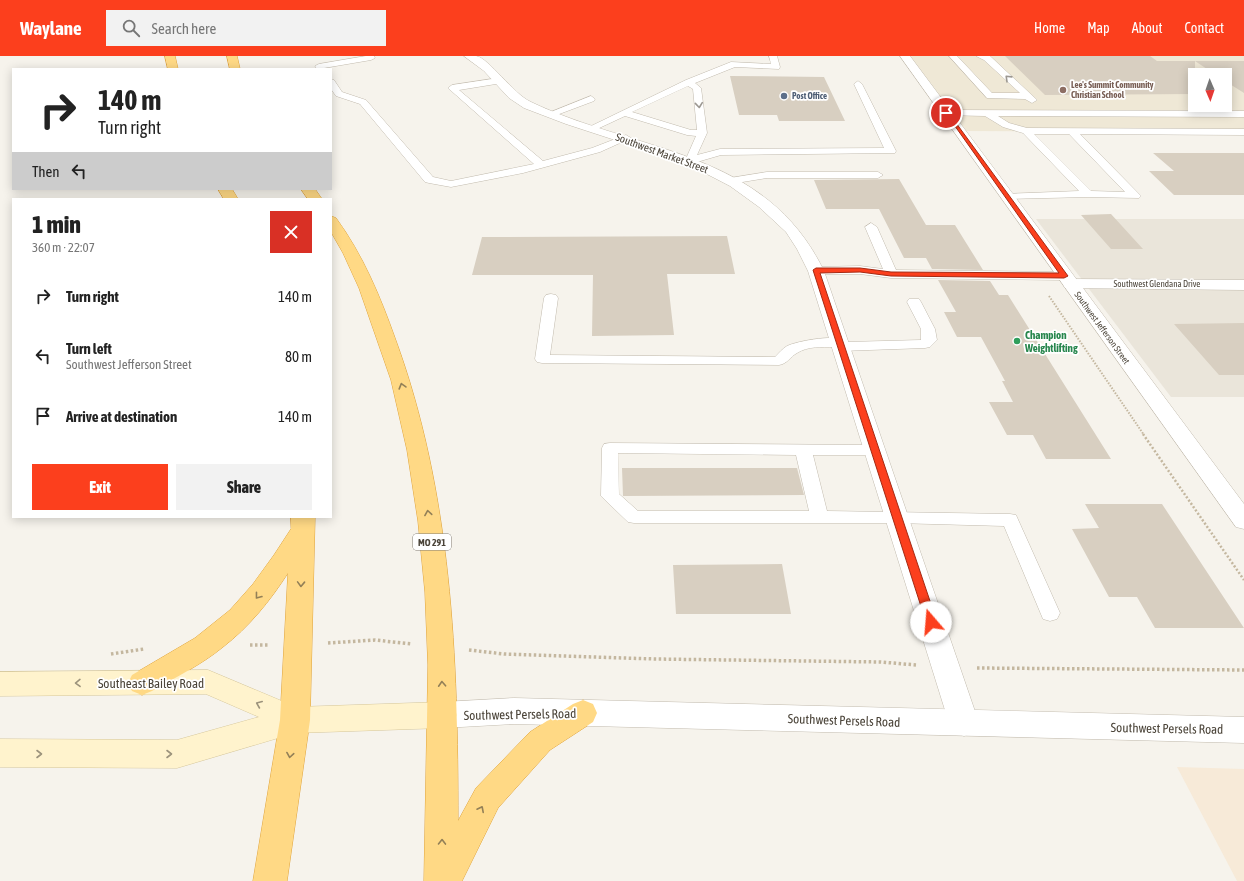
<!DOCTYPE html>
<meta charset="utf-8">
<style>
body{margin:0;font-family:"Asap Condensed",sans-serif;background:#f2f2f2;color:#222;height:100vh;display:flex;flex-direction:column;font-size:15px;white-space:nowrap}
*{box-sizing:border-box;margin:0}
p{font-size:13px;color:#767676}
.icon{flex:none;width:22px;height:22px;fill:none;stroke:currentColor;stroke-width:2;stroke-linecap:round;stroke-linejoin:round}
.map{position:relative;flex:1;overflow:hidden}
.side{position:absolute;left:12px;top:142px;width:320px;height:320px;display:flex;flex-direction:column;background:#fff;border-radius:0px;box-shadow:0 2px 10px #0003}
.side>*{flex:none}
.banner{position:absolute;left:12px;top:12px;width:320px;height:122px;border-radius:0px;box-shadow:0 2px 10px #0003;background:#fff;color:#222;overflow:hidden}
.needle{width:26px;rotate:178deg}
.tools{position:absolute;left:1188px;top:12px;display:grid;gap:8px}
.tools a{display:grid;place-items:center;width:44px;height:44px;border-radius:0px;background:#fff;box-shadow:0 2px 10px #0003;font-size:20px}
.pin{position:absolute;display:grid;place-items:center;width:34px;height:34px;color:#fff;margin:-17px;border:2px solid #fff;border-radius:50%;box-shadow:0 1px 4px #0007}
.me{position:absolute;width:44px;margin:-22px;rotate:342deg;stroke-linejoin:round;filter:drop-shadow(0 0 3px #0008)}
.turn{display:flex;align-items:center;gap:14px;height:84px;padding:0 20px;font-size:18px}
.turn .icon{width:52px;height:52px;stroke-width:2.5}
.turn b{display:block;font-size:28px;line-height:34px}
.then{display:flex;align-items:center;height:38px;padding:0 20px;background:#0003;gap:8px;font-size:15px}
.round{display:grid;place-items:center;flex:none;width:42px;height:42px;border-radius:0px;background:#f2f2f2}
.headline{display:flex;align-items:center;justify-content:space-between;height:68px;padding:0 20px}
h1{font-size:24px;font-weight:800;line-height:30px}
.action{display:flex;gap:8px;margin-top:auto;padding:8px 20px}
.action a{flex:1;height:46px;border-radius:0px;background:#fc3f1d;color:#fff;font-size:16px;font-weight:800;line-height:46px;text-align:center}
.action a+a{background:#f2f2f2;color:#222}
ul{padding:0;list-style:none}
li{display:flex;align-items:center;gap:12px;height:60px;padding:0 20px}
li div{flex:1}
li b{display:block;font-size:15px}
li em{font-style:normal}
header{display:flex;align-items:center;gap:24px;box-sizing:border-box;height:56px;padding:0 20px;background:#fc3f1d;color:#fff}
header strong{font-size:19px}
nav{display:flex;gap:22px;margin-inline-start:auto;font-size:14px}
.search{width:280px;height:36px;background:#f2f2f2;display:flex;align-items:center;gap:10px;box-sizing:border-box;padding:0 14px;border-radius:0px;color:#767676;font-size:15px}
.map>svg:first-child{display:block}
.residential{fill:#eae5da}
.commercial{fill:#f7ead8}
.education{fill:#efe8d6;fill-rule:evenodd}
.building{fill:#d8cfc1}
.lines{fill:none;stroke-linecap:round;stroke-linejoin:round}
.service-casing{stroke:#c2bbae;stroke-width:1}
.minor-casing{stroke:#c2bbae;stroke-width:1}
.tertiary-casing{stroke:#c2bbae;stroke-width:1}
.secondary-casing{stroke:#d6c79b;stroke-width:1}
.trunk-casing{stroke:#e0a43c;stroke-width:1}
.path-far2{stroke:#c4b79f;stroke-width:2;stroke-dasharray:1.5 1.5;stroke-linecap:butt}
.path-far1{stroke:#c4b79f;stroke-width:2.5;stroke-dasharray:2 2;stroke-linecap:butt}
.path{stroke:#c4b79f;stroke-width:3.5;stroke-dasharray:2.5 2.5;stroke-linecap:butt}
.service{fill:#fff;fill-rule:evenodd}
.minor{fill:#fff;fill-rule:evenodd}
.tertiary{fill:#fff;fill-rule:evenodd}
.secondary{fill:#fff3cd;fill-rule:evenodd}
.trunk{fill:#ffd985;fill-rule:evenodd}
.oneway{stroke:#9c9892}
.oneway2{stroke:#938057}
.oneway3{stroke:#9c937c}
.route{fill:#fc3f1d;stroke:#a42913}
.education-dot{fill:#8d6e63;stroke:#fff;stroke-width:1.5}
.service-dot{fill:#5c6f8a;stroke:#fff;stroke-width:1.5}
.leisure-dot{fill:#2e9e5b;stroke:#fff;stroke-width:1.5}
.labels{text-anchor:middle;stroke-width:3.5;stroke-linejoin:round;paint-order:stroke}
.far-education-label{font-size:9px;font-weight:bold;fill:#785e54;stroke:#fff;text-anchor:start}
.far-service-label{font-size:9px;font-weight:bold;fill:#4e5e75;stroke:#fff;text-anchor:start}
.far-street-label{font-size:9px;fill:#4b4439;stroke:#fff}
.shield{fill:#fff;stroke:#817c74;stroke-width:1}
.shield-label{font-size:10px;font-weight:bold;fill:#4b4439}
.street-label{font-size:11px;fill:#4b4439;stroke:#fff}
.leisure-label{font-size:11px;font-weight:bold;fill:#27864d;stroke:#fff;text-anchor:start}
.near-street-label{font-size:13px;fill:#4b4439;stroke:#fff}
</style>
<header>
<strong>Waylane</strong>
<div class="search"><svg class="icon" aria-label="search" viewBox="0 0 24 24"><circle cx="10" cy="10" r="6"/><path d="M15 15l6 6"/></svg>Search here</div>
<nav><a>Home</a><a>Map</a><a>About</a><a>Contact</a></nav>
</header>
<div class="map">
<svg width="1244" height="825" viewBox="0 0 1244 825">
<rect width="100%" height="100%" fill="#f6f3ec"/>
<!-- residential -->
<path class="residential" d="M 1036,163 L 1244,163 L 1244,341 L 1171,341 Z"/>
<!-- commercial -->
<path class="commercial" d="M 1177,711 L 1244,713 L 1244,825 L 1237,825 Z"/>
<!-- education -->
<path class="education" d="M 907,0 L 1244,0 L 1244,76 L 959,75 ZM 1195,19 L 1225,19 L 1225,49 L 1195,49 Z"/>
<!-- building -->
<path class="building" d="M 1005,0 L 1150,0 L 1157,5 L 1244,5 L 1244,37 L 1225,25 L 1225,19 L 1216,19 L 1195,5 L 1195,38 L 1045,39 Z
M 730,20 L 824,21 L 845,65 L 779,65 L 777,59 L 739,59 Z
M 1153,97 L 1244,97 L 1244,139 L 1174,139 L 1149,115 L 1174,115 Z
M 899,123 L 926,169 L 955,169 L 983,214 L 932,213 L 926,202 L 904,202 L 879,153 L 826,153 L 814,124 Z
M 1111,158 L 1143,193 L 1111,193 L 1081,159 Z
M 727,180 L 735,218 L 667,218 L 674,279 L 592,280 L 593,219 L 472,219 L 482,181 Z
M 938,224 L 990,225 L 999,239 L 1008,239 L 1111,403 L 1046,403 L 1033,379 L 1007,379 L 989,346 L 1013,346 L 1002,325 L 1005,325 L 981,281 L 957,281 L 944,256 L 956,256 Z
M 1244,267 L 1244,319 L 1219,319 L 1174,268 Z
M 622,412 L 797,412 L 804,439 L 623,440 Z
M 1085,448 L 1162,448 L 1244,572 L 1155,572 L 1137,541 L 1109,541 L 1072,473 L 1099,472 Z
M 782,508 L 791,558 L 676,558 L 673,509 Z"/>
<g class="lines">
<defs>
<path id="service" d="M 366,0 L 374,0 L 375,2 L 371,4 L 324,12 L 325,13 L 317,13 L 315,10 L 319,8 Z
M 769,0 L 777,0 L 780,11 L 779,13 L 735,11 L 695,27 L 701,32 L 707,77 L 697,99 L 720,93 L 884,92 L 854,28 L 858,25 L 862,28 L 896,95 L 895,97 L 721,99 L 690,108 L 685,105 L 696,80 L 687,79 L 625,60 L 595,74 L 592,75 L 587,72 L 686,24 L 731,6 L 771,8 ZM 688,30 L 693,33 L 697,74 L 691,74 L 632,56 Z
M 949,0 L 957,0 L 992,37 L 1020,37 L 984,4 L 976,0 L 990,0 L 1037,44 L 1032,47 L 1025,43 L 987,42 Z
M 499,22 L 503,25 L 502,27 L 459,34 L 543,105 L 592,92 L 623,80 L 626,79 L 631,82 L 600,96 L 523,117 L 451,131 L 429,127 L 425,126 L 360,48 L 336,40 L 331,33 L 331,23 L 334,24 L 342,36 L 366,44 L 433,121 L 451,125 L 534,108 L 448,32 L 452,29 Z
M 591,40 L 595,43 L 594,45 L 554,60 L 551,61 L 546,58 Z
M 946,54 L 1244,55 L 1244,61 L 998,60 L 1009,67 L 1027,72 L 1244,73 L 1244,79 L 1080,78 L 1139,138 L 1141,140 L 1139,142 L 1088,141 L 1006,143 L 1002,142 L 1000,140 L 1002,138 L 1079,135 L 1023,77 L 1003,71 L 985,60 L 943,59 L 943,55 ZM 1034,78 L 1069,78 L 1125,136 L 1091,135 Z
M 767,116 L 878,116 L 883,119 L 878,122 L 767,122 L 730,128 L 725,125 L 730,122 Z
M 871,167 L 877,171 L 896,214 L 1064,216 L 1070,220 L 1064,224 L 891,222 L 860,218 L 812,218 L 810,215 L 812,212 L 816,211 L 860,210 L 883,213 L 865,171 Z
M 551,238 L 556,239 L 558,242 L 550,299 L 775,301 C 779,297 782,293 787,290 C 797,285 840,277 847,286 L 921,284 L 921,273 L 907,246 L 909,243 L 919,243 L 921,246 L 935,273 L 937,284 L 930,291 L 925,292 L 841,295 L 836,294 L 834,291 C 822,291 808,290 797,297 C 790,301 787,308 779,309 L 542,307 L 537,306 L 535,303 L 544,242 L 546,239 Z
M 610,387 L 875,389 L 881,390 L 883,394 L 881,398 L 875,399 L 813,399 L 827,455 L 1010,458 L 1016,459 L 1060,557 L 1057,563 L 1050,565 L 1043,563 L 1004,470 L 896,467 L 634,467 L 628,466 L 601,440 L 602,392 L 604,388 ZM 618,397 L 796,399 L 809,455 L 638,455 L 619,438 Z"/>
<path id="minor" d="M 464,0 C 468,0 472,0 476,0 C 489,2 513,38 531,46 C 638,97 765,93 824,215 L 979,667 L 974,676 L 964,680 L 954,676 L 949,667 L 808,215 L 797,193 L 786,176 L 759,151 L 730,130 L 699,114 L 667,101 L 566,68 L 524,52 L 509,42 L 484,15 Z
M 1071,223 L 1244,224 L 1244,234 L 1065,232 L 1063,228 L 1065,224 Z"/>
<path id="tertiary" d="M 900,0 L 910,0 L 1244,448 L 1244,473 L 1236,471 Z
M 514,642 L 1244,661 L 1244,687 L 514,668 L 443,672 L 433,668 L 429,659 L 433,650 L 443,646 Z"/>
<path id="secondary" d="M 208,614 L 296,651 L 443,646 L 453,650 L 457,659 L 453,668 L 443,672 L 295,677 L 177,712 L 0,711 L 0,683 L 177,684 L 259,661 L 206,638 L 0,640 L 0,616 Z"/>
<path id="trunk" d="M 165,0 L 175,0 L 178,13 L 168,13 Z
M 227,0 L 237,0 L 240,13 L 230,13 Z
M 218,133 L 232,133 L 238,143 L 224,143 Z
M 301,133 L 315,133 L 322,143 L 308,143 Z
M 331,160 L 336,162 C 363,199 380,240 395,282 C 452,437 458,602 458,765 L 476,732 L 530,676 L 573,648 L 583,644 L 593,648 L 597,657 L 593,666 L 550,694 L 498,752 L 462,825 L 424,825 L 428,609 L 425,536 L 418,465 L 407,394 L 391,324 L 359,232 L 343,197 L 331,176 Z
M 291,461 L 315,461 L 310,664 L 287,825 L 253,825 L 280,664 L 288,517 C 270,545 249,571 223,591 C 201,609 176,621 152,635 L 142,639 L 132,635 L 128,627 L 132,619 L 195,582 L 230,554 L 253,528 L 274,499 L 291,473 Z"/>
</defs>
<!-- service casing -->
<use href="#service" class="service-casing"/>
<!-- minor casing -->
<use href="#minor" class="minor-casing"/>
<!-- tertiary casing -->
<use href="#tertiary" class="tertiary-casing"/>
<!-- secondary casing -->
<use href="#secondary" class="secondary-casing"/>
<!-- trunk casing -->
<use href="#trunk" class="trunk-casing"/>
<!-- path-far2 -->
<path class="path-far2" d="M 1049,240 L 1144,379"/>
<!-- path-far1 -->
<path class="path-far1" d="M 1143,378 L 1244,524"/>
<!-- path -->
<path class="path" d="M 328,587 L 375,584 L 412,588
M 250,589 L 269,589
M 469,594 L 504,598 L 655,603 L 881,606 L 916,609
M 111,598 L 144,593
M 977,612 L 1244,614"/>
<!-- service -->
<use href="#service" class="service"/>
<!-- minor -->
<use href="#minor" class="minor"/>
<!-- tertiary -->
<use href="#tertiary" class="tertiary"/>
<!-- secondary -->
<use href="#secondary" class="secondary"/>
<!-- trunk -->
<use href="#trunk" class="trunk"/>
</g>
<!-- one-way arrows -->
<defs><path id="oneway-chevron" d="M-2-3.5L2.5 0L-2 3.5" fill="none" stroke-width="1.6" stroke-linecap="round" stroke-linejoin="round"/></defs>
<g class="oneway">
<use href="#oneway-chevron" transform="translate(1008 22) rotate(-136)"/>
<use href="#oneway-chevron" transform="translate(699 49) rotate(84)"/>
</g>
<g class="oneway2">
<use href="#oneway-chevron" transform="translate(402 330) rotate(-106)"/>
<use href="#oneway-chevron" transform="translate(428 457) rotate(-99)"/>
<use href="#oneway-chevron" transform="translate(301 528) rotate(92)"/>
<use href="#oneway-chevron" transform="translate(258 540) rotate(128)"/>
<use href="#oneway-chevron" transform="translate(442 628) rotate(-93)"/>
<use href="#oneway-chevron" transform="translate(290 699) rotate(99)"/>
<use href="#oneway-chevron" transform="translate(481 753) rotate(-63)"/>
<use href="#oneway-chevron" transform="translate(442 786) rotate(-89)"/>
</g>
<g class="oneway3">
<use href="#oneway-chevron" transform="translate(78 627) rotate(179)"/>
<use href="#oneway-chevron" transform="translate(259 648) rotate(-157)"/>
<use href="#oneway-chevron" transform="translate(39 698)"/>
<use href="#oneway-chevron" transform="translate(169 698)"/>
</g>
<!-- route -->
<path class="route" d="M 945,56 L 948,56 L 1068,220 L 1064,222 L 891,220 L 860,216 L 820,217 L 937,566 L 935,570 L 927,570 L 926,566 L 813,214 L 816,212 L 860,212 L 891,216 L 1059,217 Z"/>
<!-- markers -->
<circle class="education-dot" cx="1063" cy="34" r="4"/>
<circle class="service-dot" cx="784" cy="40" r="4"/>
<circle class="leisure-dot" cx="1017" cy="285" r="4"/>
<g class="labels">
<!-- far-education labels -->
<g class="far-education-label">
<text x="1071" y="32">Lee's Summit Community<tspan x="1071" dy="10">Christian School</tspan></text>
</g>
<!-- far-service labels -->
<g class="far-service-label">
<text x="792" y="43">Post Office</text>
</g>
<!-- far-street labels -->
<g class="far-street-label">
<text x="1157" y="231">Southwest Glendana Drive</text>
<text transform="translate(1102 272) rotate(54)" y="3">Southwest Jefferson Street</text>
</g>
<!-- shield labels -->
<rect class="shield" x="413" y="478" width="38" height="16" rx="3"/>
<g class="shield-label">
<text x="432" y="490">MO 291</text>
</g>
<!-- street labels -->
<g class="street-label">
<text transform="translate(662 97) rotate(20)" y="4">Southwest Market Street</text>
</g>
<!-- leisure labels -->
<g class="leisure-label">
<text x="1025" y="283">Champion<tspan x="1025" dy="13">Weightlifting</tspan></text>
</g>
<!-- near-street labels -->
<g class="near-street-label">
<text x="151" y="632">Southeast Bailey Road</text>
<text transform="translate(520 658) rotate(-1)" y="5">Southwest Persels Road</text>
<text transform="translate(844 664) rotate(2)" y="5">Southwest Persels Road</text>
<text transform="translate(1167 672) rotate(1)" y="5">Southwest Persels Road</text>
</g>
</g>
</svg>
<div class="tools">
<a><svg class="needle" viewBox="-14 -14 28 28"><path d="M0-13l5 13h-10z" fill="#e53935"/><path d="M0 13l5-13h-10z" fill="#767676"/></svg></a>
</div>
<div class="pin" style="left:946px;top:57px;background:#d93025"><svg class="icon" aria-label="arrive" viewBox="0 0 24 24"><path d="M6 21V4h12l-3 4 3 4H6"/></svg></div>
<svg class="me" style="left:931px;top:566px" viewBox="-20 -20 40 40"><circle r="19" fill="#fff"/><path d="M0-13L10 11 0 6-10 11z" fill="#fc3f1d"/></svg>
<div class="banner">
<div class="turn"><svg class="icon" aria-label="right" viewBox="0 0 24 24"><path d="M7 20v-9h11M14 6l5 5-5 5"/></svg><div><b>140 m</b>Turn right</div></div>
<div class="then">Then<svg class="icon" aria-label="left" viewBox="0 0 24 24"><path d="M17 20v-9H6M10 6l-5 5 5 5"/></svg></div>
</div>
<section class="side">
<div class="headline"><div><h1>1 min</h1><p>360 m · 22:07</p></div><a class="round" style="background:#d93025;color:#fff"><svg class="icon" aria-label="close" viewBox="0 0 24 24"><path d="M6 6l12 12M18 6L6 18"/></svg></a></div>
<ul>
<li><svg class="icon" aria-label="right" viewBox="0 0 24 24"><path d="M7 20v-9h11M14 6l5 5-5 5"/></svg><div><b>Turn right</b></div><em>140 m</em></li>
<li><svg class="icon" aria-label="left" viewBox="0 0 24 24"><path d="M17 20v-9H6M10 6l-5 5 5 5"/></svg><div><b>Turn left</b><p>Southwest Jefferson Street</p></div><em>80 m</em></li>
<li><svg class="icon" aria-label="arrive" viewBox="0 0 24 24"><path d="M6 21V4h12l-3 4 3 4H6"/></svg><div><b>Arrive at destination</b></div><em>140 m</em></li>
</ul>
<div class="action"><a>Exit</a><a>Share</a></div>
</section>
</div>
